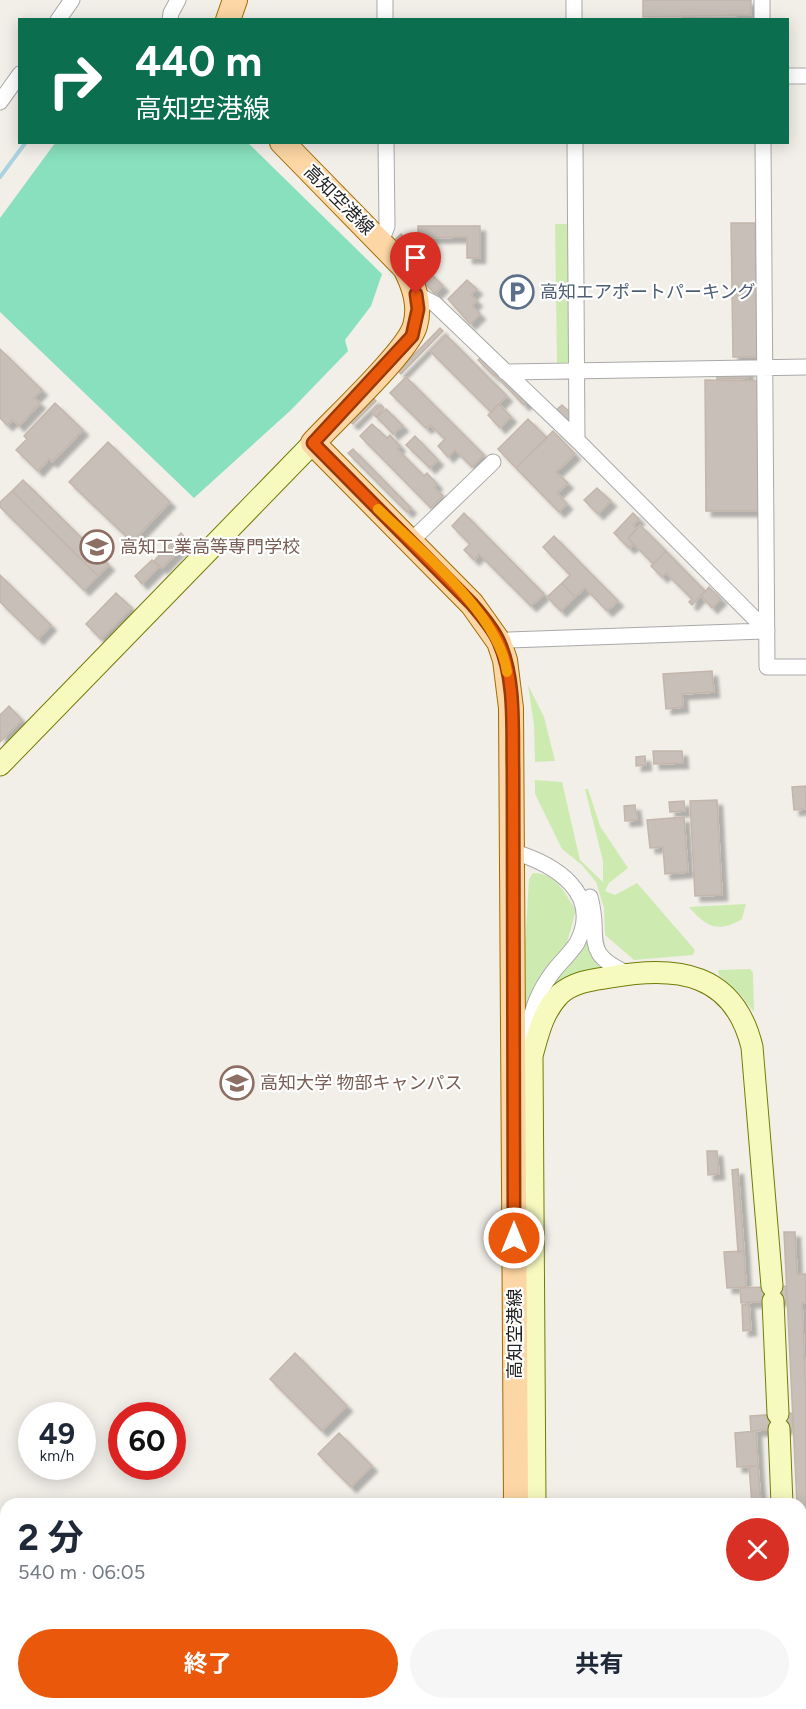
<!DOCTYPE html>
<html lang="ja">
<meta charset="utf-8">
<style>
body{margin:0;font-family:Figtree,"Noto Sans JP",sans-serif;background:#f6f6f7;color:#1f2937;height:100vh;display:flex;flex-direction:column;font-size:22px;white-space:nowrap}
*{box-sizing:border-box;margin:0}
p{font-size:20px;color:#747a83}
.icon{flex:none;width:33px;height:33px;fill:none;stroke:currentColor;stroke-width:2;stroke-linecap:round;stroke-linejoin:round}
.map{position:relative;flex:1;overflow:hidden}
.drawer{position:absolute;left:0px;top:1498px;width:807px;height:212px;display:flex;flex-direction:column;background:#fff;border-radius:18px 18px 0 0;box-shadow:0 3px 15px #0003}
.drawer>*{flex:none}
.top-card{position:absolute;left:18px;top:18px;width:771px;height:126px;border-radius:0px;box-shadow:0 3px 15px #0003;background:#0b6e4f;color:#fff;overflow:hidden}
.speed{position:absolute;left:18px;top:1402px;display:flex;gap:12px;font-size:30px;font-weight:700;text-align:center}
.speed>*{display:grid;place-content:center;width:78px;height:78px;border-radius:50%;background:#fff;box-shadow:0 3px 15px #0003;line-height:1}
.speed small{font-size:15px;font-weight:400}
.speed .limit{border:9px solid #d22;background:#fff;color:#111}
.pin{position:absolute;display:grid;place-items:center;width:51px;height:51px;color:#fff;margin:-62px -26px;border-radius:50% 50% 50% 0;rotate:-45deg;box-shadow:0 0 6px #0007}
.pin .icon{rotate:45deg}
.me{position:absolute;width:66px;margin:-33px;rotate:0deg;stroke-linejoin:round;filter:drop-shadow(0 0 4px #0008)}
.turn{display:flex;align-items:center;gap:21px;height:126px;padding:0 18px;font-size:27px}
.turn .icon{width:78px;height:78px;stroke-width:2.5}
.turn b{display:block;font-size:42px;line-height:51px}
.round{display:grid;place-items:center;flex:none;width:63px;height:63px;border-radius:32px;background:#f6f6f7}
.head{display:flex;align-items:center;justify-content:space-between;height:102px;padding:0 18px}
h1{font-size:36px;font-weight:700;line-height:45px}
.cta{display:flex;gap:12px;margin-top:auto;padding:12px 18px}
.cta a{flex:1;height:69px;border-radius:36px;background:#ea580c;color:#fff;font-size:24px;font-weight:700;line-height:69px;text-align:center}
.cta a+a{background:#f6f6f7;color:#1f2937}
.map>svg:first-child{display:block}
.grass{fill:#cdebb0}
.pitch{fill:#88e0be}
.lines{fill:none;stroke-linecap:round;stroke-linejoin:round}
.stream{stroke:#aad3df;stroke-width:4}
.building{fill:#c7bfb8;stroke:#c4b6ab;stroke-width:1.5;filter:url(#shadow)}
.street-casing{stroke:#a9a9a9;stroke-width:17}
.secondary-casing{stroke:#707d05;stroke-width:23}
.primary-casing{stroke:#a06b00;stroke-width:26}
.street{stroke:#fff;stroke-width:15}
.secondary{stroke:#f7fabf;stroke-width:21}
.primary{stroke:#fcd6a4;stroke-width:24}
.route-casing{stroke:#983908;stroke-width:15}
.route{stroke:#ea580c;stroke-width:10}
.slow{stroke:#f59e0b;stroke-width:10}
.labels{text-anchor:middle;stroke-width:4.5;stroke-linejoin:round;paint-order:stroke}
.street-label{font-size:18px;fill:#222;stroke:#fff}
.service-label{font-size:18px;fill:#4e5e75;stroke:#fff;text-anchor:start}
.education-label{font-size:18px;fill:#785e54;stroke:#fff;text-anchor:start}
</style>
<div class="map">
<svg width="806" height="1709" viewBox="0 0 806 1709">
<defs>
<filter id="shadow"><feDropShadow dx="5.5" dy="5.5" stdDeviation="1.5" flood-color="#0004"/></filter>
</defs>
<rect width="100%" height="100%" fill="#f2efe9"/>
<!-- grass -->
<path class="grass" d="M 555,224 L 570,224 L 572,364 L 557,364 Z
M 528,685 L 544,717 L 555,761 L 535,762 L 534,725 Z
M 535,780 L 562,782 L 580,860 L 603,882 L 603,861 L 585,789 L 588,789 L 600,826 L 628,868 L 609,883 L 605,891 L 615,895 L 637,883 L 695,950 L 693,955 L 634,960 L 605,935 L 604,908 L 596,882 L 582,865 L 562,849 L 535,794 Z
M 533,873 C 557,873 565,894 576,910 L 566,947 L 525,1032 L 523,979 L 529,879 Z
M 746,904 L 742,919 C 718,934 705,926 689,907 Z
M 588,917 C 590,936 587,959 604,971 L 548,1001 L 552,982 Z
M 750,969 L 753,973 L 754,1012 L 740,994 L 719,975 L 718,970 Z"/>
<!-- pitch -->
<path class="pitch" d="M 55,143 L 248,143 L 382,274 L 371,306 L 345,340 L 348,351 L 291,410 L 194,498 L 0,312 L 0,218 Z"/>
<g class="lines">
<!-- stream -->
<path class="stream" d="M 0,177 L 26,142"/>
</g>
<!-- building -->
<path class="building" d="M 643,0 L 751,0 L 751,15 L 643,17 Z
M 731,223 L 755,223 L 757,357 L 733,357 Z
M 418,226 L 480,226 L 480,258 L 467,258 L 467,237 L 418,238 Z
M 401,234 L 422,256 L 410,268 L 388,247 Z
M 421,257 L 427,263 L 414,276 L 408,270 Z
M 424,267 L 443,286 L 435,294 L 416,274 Z
M 467,280 L 477,289 L 471,295 L 477,301 L 472,306 L 480,314 L 470,324 L 448,299 Z
M 440,328 L 443,331 L 401,374 L 398,371 Z
M 446,335 L 507,396 L 491,412 L 430,351 Z
M 0,349 L 42,390 L 34,398 L 40,403 L 19,426 L 13,420 L 7,425 L 0,418 Z
M 485,353 L 501,369 L 494,376 L 478,360 Z
M 717,370 L 748,370 L 748,378 L 717,379 Z
M 501,372 L 528,400 L 524,405 L 496,376 Z
M 406,377 L 484,455 L 472,467 L 455,450 L 448,457 L 438,446 L 445,439 L 430,425 L 426,428 L 390,393 Z
M 705,380 L 759,381 L 760,511 L 706,511 Z
M 373,398 L 376,401 L 353,424 L 349,421 Z
M 55,403 L 83,430 L 52,462 L 49,459 L 38,471 L 16,450 L 27,439 L 24,436 Z
M 499,404 L 511,417 L 500,428 L 488,415 Z
M 381,405 L 384,408 L 376,417 L 372,413 Z
M 562,405 L 572,414 L 564,422 L 554,412 Z
M 386,409 L 403,426 L 393,434 L 377,417 Z
M 528,419 L 547,438 L 516,468 L 498,449 Z
M 372,424 L 387,438 L 390,435 L 400,446 L 397,449 L 424,476 L 427,473 L 437,484 L 434,487 L 443,496 L 431,508 L 360,436 Z
M 553,431 L 575,454 L 556,472 L 568,483 L 557,493 L 567,504 L 559,512 L 516,468 Z
M 415,436 L 438,460 L 430,468 L 406,445 Z
M 108,442 L 170,502 L 132,542 L 69,482 Z
M 353,449 L 411,508 L 407,512 L 348,453 Z
M 23,480 L 109,565 L 98,576 L 12,491 Z
M 597,488 L 611,501 L 598,514 L 584,500 Z
M 12,491 L 98,576 L 84,590 L 0,507 L 0,502 Z
M 464,513 L 544,594 L 531,606 L 479,554 L 474,560 L 464,550 L 470,544 L 452,526 Z
M 633,513 L 639,519 L 633,525 L 637,529 L 628,538 L 634,544 L 629,548 L 614,533 Z
M 640,525 L 666,551 L 653,564 L 628,538 Z
M 181,533 L 188,541 L 162,568 L 154,561 Z
M 554,536 L 618,601 L 607,611 L 585,588 L 575,597 L 562,583 L 570,575 L 543,547 Z
M 666,551 L 705,591 L 692,605 L 689,602 L 692,599 L 666,573 L 662,577 L 651,566 Z
M 152,560 L 159,567 L 142,584 L 135,576 Z
M 0,575 L 51,625 L 38,639 L 0,602 Z
M 562,583 L 575,597 L 561,611 L 547,597 Z
M 709,587 L 721,599 L 712,608 L 701,596 Z
M 116,593 L 132,608 L 101,639 L 86,624 Z
M 712,671 L 714,692 L 682,694 L 683,707 L 666,709 L 663,674 Z
M 9,706 L 22,720 L 0,742 L 0,715 Z
M 653,751 L 682,751 L 683,763 L 654,764 Z
M 645,756 L 646,765 L 636,766 L 636,757 Z
M 806,786 L 806,809 L 794,810 L 792,787 Z
M 717,800 L 722,895 L 695,896 L 690,801 Z
M 684,801 L 685,811 L 670,812 L 669,802 Z
M 635,805 L 637,820 L 625,821 L 624,806 Z
M 684,817 L 688,872 L 665,874 L 663,847 L 650,848 L 647,820 Z
M 707,1151 L 717,1151 L 719,1174 L 708,1175 Z
M 738,1169 L 744,1251 L 738,1252 L 732,1170 Z
M 784,1232 L 795,1232 L 797,1274 L 806,1274 L 806,1303 L 802,1303 L 806,1399 L 806,1541 L 802,1541 L 801,1504 L 797,1504 Z
M 744,1251 L 746,1287 L 727,1288 L 724,1252 Z
M 786,1286 L 787,1300 L 741,1303 L 740,1288 Z
M 749,1304 L 751,1330 L 743,1331 L 742,1305 Z
M 295,1353 L 347,1406 L 322,1431 L 270,1379 Z
M 792,1413 L 793,1428 L 751,1431 L 750,1416 Z
M 756,1431 L 758,1466 L 737,1467 L 735,1433 Z
M 339,1433 L 372,1466 L 351,1487 L 318,1454 Z
M 758,1466 L 761,1504 L 752,1504 L 749,1467 Z
M 0,1661 L 6,1668 L 6,1704 L 42,1704 L 46,1709 L 3,1709 L 0,1706 Z
M 102,1704 L 146,1704 L 151,1709 L 107,1709 Z"/>
<g class="lines">
<defs>
<path id="street" d="M 385,0 L 385,20
M 574,0 L 574,20
M 762,0 L 762,20
M 58,20 L 72,0
M 170,20 L 171,13 L 178,0
M 788,76 L 806,76
M 0,102 L 20,74
M 575,142 L 577,440
M 763,142 L 767,667 L 806,667
M 381,242 L 387,226 L 386,142
M 416,294 L 435,304 L 577,440 L 767,631
M 505,372 L 806,367
M 411,541 L 493,462
M 499,642 L 509,640 L 767,631
M 514,852 C 554,864 603,893 577,943 C 571,952 563,960 556,968 C 539,989 526,1017 530,1045
M 590,897 C 602,939 579,952 629,974"/>
<path id="secondary" d="M 0,765 L 313,443
M 773,1301 L 778,1414
M 779,1429 L 782,1504
M 535,1504 L 532,1056 C 538,1034 543,1011 560,994 C 575,981 593,980 611,977 C 678,965 734,973 752,1047 L 772,1286
M 538,1704 L 539,1709
M 556,1709 L 558,1704"/>
<path id="primary" d="M 228,20 L 235,0
M 282,142 L 405,268 C 414,286 421,305 415,326 C 408,351 335,419 313,443 L 472,604 L 499,642 L 505,660 L 511,708 L 516,1504
M 521,1704 L 521,1709"/>
</defs>
<!-- street casing -->
<use href="#street" class="street-casing"/>
<!-- secondary casing -->
<use href="#secondary" class="secondary-casing"/>
<!-- primary casing -->
<use href="#primary" class="primary-casing"/>
<!-- street -->
<use href="#street" class="street"/>
<!-- secondary -->
<use href="#secondary" class="secondary"/>
<!-- primary -->
<use href="#primary" class="primary"/>
</g>
<g class="lines">
<defs>
<path id="route" d="M 416,294 L 418,309 L 412,336 L 313,443 L 472,604 C 482,616 493,628 499,642 C 516,680 512,729 513,770 L 514,1238"/>
</defs>
<!-- route casing -->
<use href="#route" class="route-casing"/>
<!-- route -->
<use href="#route" class="route"/>
<!-- slow -->
<path class="slow" d="M 378,509 C 420,550 499,614 507,672"/>
</g>
<!-- icons -->
<defs>
<symbol id="parking-ring" viewBox="-11 -11 22 22"><circle r="9.5" fill="#fff" stroke="#5c6f8a" stroke-width="1.5"/><path d="M-3.5-5.5H1a3.5 3.5 0 0 1 0 7H-1V5.5H-3.5ZM-1-3.4V-.6H.8a1.4 1.4 0 0 0 0-2.8Z" fill="#5c6f8a"/></symbol>
<symbol id="school-ring" viewBox="-11 -11 22 22"><circle r="9.5" fill="#fff" stroke="#8d6e63" stroke-width="1.5"/><path d="M0-5L7-2L0 1L-7-2ZM-4 1L0 2.5L4 1V4Q0 6-4 4Z" fill="#8d6e63"/></symbol>
<symbol id="university-ring" viewBox="-11 -11 22 22"><circle r="9.5" fill="#fff" stroke="#8d6e63" stroke-width="1.5"/><path d="M0-5L7-2L0 1L-7-2ZM-4 1L0 2.5L4 1V4Q0 6-4 4Z" fill="#8d6e63"/></symbol>
</defs>
<g fill-rule="evenodd">
<use href="#parking-ring" x="498" y="273" width="38" height="38"/>
<use href="#school-ring" x="78" y="528" width="38" height="38"/>
<use href="#university-ring" x="218" y="1064" width="38" height="38"/>
</g>
<g class="labels">
<!-- street labels -->
<g class="street-label">
<text transform="translate(339 200) rotate(45)" y="6">高知空港線</text>
<text transform="translate(515 1334) rotate(-90)" y="6">高知空港線</text>
</g>
<!-- service labels -->
<g class="service-label">
<text x="540" y="298">高知エアポートパーキング</text>
</g>
<!-- education labels -->
<g class="education-label">
<text x="120" y="553">高知工業高等専門学校</text>
<text x="260" y="1089">高知大学 物部キャンパス</text>
</g>
</g>
</svg>
<div class="speed"><div>49<small>km/h</small></div><div class="limit">60</div></div>
<div class="pin" style="left:416px;top:294px;background:#d93025"><svg class="icon" aria-label="arrive" viewBox="0 0 24 24"><path d="M6 21V4h12l-3 4 3 4H6"/></svg></div>
<svg class="me" style="left:514px;top:1238px" viewBox="-20 -20 40 40"><circle r="17" fill="#ea580c" stroke="#fff" stroke-width="3"/><path d="M0-11L8 9 0 5-8 9z" fill="#fff"/></svg>
<div class="top-card">
<div class="turn"><svg class="icon" aria-label="right" viewBox="0 0 24 24"><path d="M7 20v-9h11M14 6l5 5-5 5"/></svg><div><b>440 m</b>高知空港線</div></div>
</div>
<section class="drawer">
<div class="head"><div><h1>2 分</h1><p>540 m · 06:05</p></div><a class="round" style="background:#d93025;color:#fff"><svg class="icon" aria-label="close" viewBox="0 0 24 24"><path d="M6 6l12 12M18 6L6 18"/></svg></a></div>
<div class="cta"><a>終了</a><a>共有</a></div>
</section>
</div>
